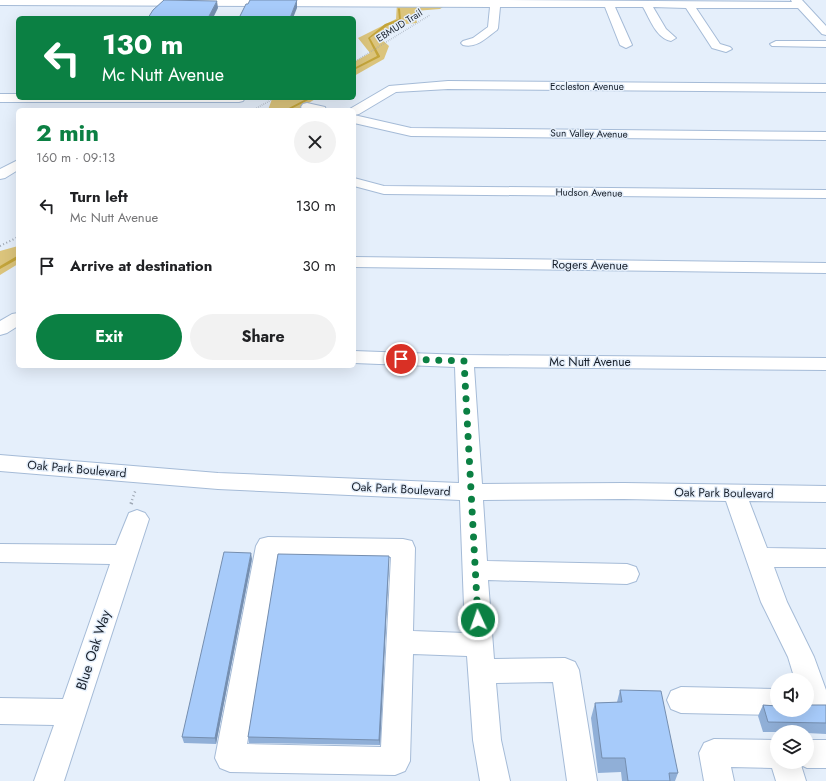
<!DOCTYPE html>
<meta charset="utf-8">
<style>
body{margin:0;font-family:Jost,sans-serif;background:#f2f2f2;color:#202124;height:100vh;display:flex;flex-direction:column;font-size:15px;white-space:nowrap}
*{box-sizing:border-box;margin:0}
p{font-size:13px;color:#757577}
.icon{flex:none;width:22px;height:22px;fill:none;stroke:currentColor;stroke-width:2;stroke-linecap:round;stroke-linejoin:round}
.map{position:relative;flex:1;overflow:hidden}
.drawer{position:absolute;left:16px;top:108px;width:340px;height:260px;display:flex;flex-direction:column;background:#fff;border-radius:6px;box-shadow:0 4px 16px #0002}
.drawer>*{flex:none}
.guide{position:absolute;left:16px;top:16px;width:340px;height:84px;border-radius:6px;box-shadow:0 4px 16px #0002;background:#0b8043;color:#fff;overflow:hidden}
.fabs{position:absolute;left:770px;top:673px;display:grid;gap:8px}
.fabs a{display:grid;place-items:center;width:44px;height:44px;border-radius:50%;background:#fff;box-shadow:0 4px 16px #0002;font-size:20px}
.pin{position:absolute;display:grid;place-items:center;width:34px;height:34px;color:#fff;margin:-17px;border:2px solid #fff;border-radius:50%;box-shadow:0 1px 4px #0007}
.me{position:absolute;width:44px;margin:-22px;rotate:357deg;stroke-linejoin:round;filter:drop-shadow(0 0 3px #0008)}
.turn{display:flex;align-items:center;gap:14px;height:84px;padding:0 20px;font-size:18px}
.turn .icon{width:52px;height:52px;stroke-width:2.5}
.turn b{display:block;font-size:28px;line-height:34px}
.round{display:grid;place-items:center;flex:none;width:42px;height:42px;border-radius:21px;background:#f2f2f2}
.summary{display:flex;align-items:center;justify-content:space-between;height:68px;padding:0 20px}
h1{font-size:24px;font-weight:700;line-height:30px;color:#0b8043}
.button{display:flex;gap:8px;margin-top:auto;padding:8px 20px}
.button a{flex:1;height:46px;border-radius:24px;background:#0b8043;color:#fff;font-size:16px;font-weight:700;line-height:46px;text-align:center}
.button a+a{background:#f2f2f2;color:#202124}
ul{padding:0;list-style:none}
li{display:flex;align-items:center;gap:12px;height:60px;padding:0 20px}
li div{flex:1}
li b{display:block;font-size:15px}
li em{font-style:normal}
.map>svg:first-child{display:block}
.green{fill:#dbc47c}
.lines{fill:none;stroke-linecap:round;stroke-linejoin:round}
.stream{fill:#c3a43a;fill-rule:evenodd}
.minor-casing{stroke:#a5bbd7;stroke-width:2}
.path-far3{stroke:#9da6b2;stroke-width:1.5;stroke-dasharray:0.5 1.5;stroke-linecap:butt}
.path-far2{stroke:#9da6b2;stroke-width:2;stroke-dasharray:1 2.5;stroke-linecap:butt}
.path-far1{stroke:#9da6b2;stroke-width:2.5;stroke-dasharray:1 3;stroke-linecap:butt}
.path{stroke:#9da6b2;stroke-width:3.5;stroke-dasharray:1.5 4;stroke-linecap:butt}
.minor{fill:#fff;fill-rule:evenodd}
.wall{fill:#90afd7}
.shaded-wall{fill:#758eaf}
.building{fill:#a7cbfa;stroke:#758eaf}
.route{stroke:#0b8043;stroke-width:7;stroke-dasharray:0 12.6}
.labels{text-anchor:middle;stroke-width:3;stroke-linejoin:round;paint-order:stroke}
.far-street-label{font-size:10px;fill:#161e29;stroke:#e5effb}
.street-label{font-size:12px;fill:#161e29;stroke:#e5effb}
.near-street-label{font-size:14px;fill:#161e29;stroke:#e5effb}
</style>
<div class="map">
<svg width="826" height="781" viewBox="0 0 826 781">
<rect width="100%" height="100%" fill="#e5effb"/>
<!-- green -->
<path class="green" d="M 430,0 L 446,5 L 440,9 L 415,11 L 417,23 L 394,25 L 379,37 L 389,46 L 384,59 L 354,76 L 354,62 L 370,53 L 358,38 L 396,19 L 397,3 Z
M 275,98 L 317,98 L 297,110 L 268,110 L 272,99 Z
M 18,246 L 18,264 L 0,275 L 0,251 Z"/>
<g class="lines">
<!-- stream -->
<path class="stream" d="M 399,8 L 400,9 L 401,20 L 387,26 L 370,38 L 380,56 L 380,57 L 354,70 L 354,68 L 377,56 L 368,38 L 385,24 L 399,19 L 398,9 Z
M 308,98 L 312,98 L 289,110 L 285,110 Z
M 17,256 L 18,256 L 18,259 L 0,269 L 0,266 Z"/>
<defs>
<path id="minor" d="M 0,0 L 495,0 L 792,2 L 791,0 L 802,0 L 826,26 L 826,35 L 822,34 L 798,8 L 696,8 L 720,44 L 730,47 L 732,49 L 726,52 L 712,48 L 686,8 L 653,7 L 666,29 L 676,38 L 671,41 C 656,38 650,19 643,7 L 615,7 L 632,45 L 626,48 L 620,45 L 605,7 L 500,7 L 498,28 L 497,30 C 487,37 476,49 463,45 L 461,43 L 463,41 L 473,38 L 488,27 L 490,7 L 0,5 Z
M 776,41 L 826,41 L 826,47 L 772,46 L 770,44 Z
M 448,81 L 826,84 L 826,92 L 448,89 L 396,92 L 359,114 L 354,115 L 354,110 L 348,110 L 389,86 Z
M 0,94 L 18,94 L 18,98 L 245,98 L 243,101 L 239,102 L 0,102 Z
M 307,103 L 325,107 L 326,110 L 303,110 L 301,107 L 303,104 Z
M 354,115 L 411,128 L 826,132 L 826,140 L 411,136 L 354,123 Z
M 18,160 L 18,170 L 5,178 L 0,179 L 0,169 Z
M 354,178 L 384,186 L 826,190 L 826,198 L 384,194 L 354,186 Z
M 354,257 L 826,263 L 826,273 L 354,267 Z
M 18,313 L 18,326 L 7,333 L 0,335 L 0,321 L 12,314 Z
M 354,351 L 464,355 L 826,358 L 826,370 L 474,367 L 482,484 L 624,483 L 826,486 L 826,502 L 749,501 L 767,548 L 826,549 L 826,567 L 774,567 L 787,602 L 814,657 L 826,690 L 826,711 C 815,715 808,715 797,711 L 807,710 L 807,680 L 795,680 L 788,657 L 761,602 L 726,501 L 624,499 L 483,500 L 487,561 L 627,564 L 636,567 L 639,574 L 636,581 L 627,584 L 488,580 L 494,659 L 565,658 L 575,662 L 579,670 L 597,781 L 567,781 L 553,682 L 496,683 L 501,740 L 510,781 L 480,781 L 473,740 L 467,656 L 413,654 L 410,761 L 405,771 L 395,775 L 230,772 L 220,768 L 215,758 L 256,546 L 260,539 L 268,537 L 403,539 L 412,541 L 415,548 L 413,631 L 465,633 L 460,500 L 218,489 L 0,471 L 0,455 L 218,473 L 459,483 L 455,367 L 354,363 ZM 278,555 L 391,557 L 381,747 L 247,744 Z
M 137,510 L 145,513 L 149,519 L 64,781 L 34,781 L 54,725 L 0,724 L 0,698 L 63,699 L 110,564 L 0,562 L 0,544 L 116,545 L 129,513 Z
M 681,687 L 777,689 L 777,710 L 787,710 L 777,715 L 681,713 L 671,709 L 667,700 L 671,691 Z
M 714,739 L 777,740 L 777,762 L 807,762 L 807,740 L 826,740 L 826,768 L 807,768 L 801,765 L 806,781 L 776,781 L 772,768 L 731,767 L 734,781 L 704,781 L 699,753 L 704,743 Z"/>
</defs>
<!-- minor casing -->
<use href="#minor" class="minor-casing"/>
<!-- path-far3 -->
<path class="path-far3" d="M 354,62 L 430,15
M 252,99 L 272,99
M 253,110 L 275,98"/>
<!-- path-far2 -->
<path class="path-far2" d="M 0,246 L 18,237"/>
<!-- path-far1 -->
<path class="path-far1" d="M 132,500 L 136,489"/>
<!-- path -->
<path class="path" d="M 131,504 L 133,499"/>
<!-- minor -->
<use href="#minor" class="minor"/>
</g>
<!-- wall -->
<path class="wall" d="M 389,556 L 380,745 L 249,743 L 248,737 Z
M 252,559 L 216,744 L 184,743 L 182,737 Z
M 620,690 L 678,773 L 675,781 L 622,781 L 621,772 L 598,773 L 591,718 L 595,703 L 617,702 Z
M 763,705 L 826,705 L 826,734 L 807,733 L 807,732 L 763,732 L 758,716 Z"/>
<!-- shaded-wall -->
<path class="shaded-wall" d="M 297,0 L 297,8 L 293,18 L 290,18 Z
M 217,1 L 218,8 L 213,18 L 208,18 Z
M 251,553 L 252,559 L 216,744 L 215,738 Z
M 389,556 L 389,562 L 380,745 L 379,740 Z"/>
<!-- building -->
<path class="building" d="M 164,0 L 217,1 L 208,18 L 148,18 L 153,10 Z
M 250,0 L 297,0 L 290,18 L 239,18 L 246,4 L 248,4 Z
M 224,552 L 251,553 L 215,738 L 182,737 Z
M 278,554 L 389,556 L 379,740 L 248,737 Z
M 620,690 L 661,691 L 678,773 L 669,773 L 670,781 L 628,781 L 625,758 L 602,758 L 595,703 L 622,702 Z
M 763,705 L 777,706 L 777,710 L 807,710 L 807,705 L 826,705 L 826,723 L 768,722 Z"/>
<g class="lines">
<!-- route -->
<path class="route" d="M 401,359 L 464,361 L 478,620"/>
</g>
<g class="labels">
<!-- far-street labels -->
<g class="far-street-label">
<text transform="translate(399 25) rotate(-32)" y="4">EBMUD Trail</text>
<text x="587" y="90">Eccleston Avenue</text>
<text transform="translate(589 133) rotate(1)" y="4">Sun Valley Avenue</text>
<text transform="translate(589 192) rotate(1)" y="4">Hudson Avenue</text>
</g>
<!-- street labels -->
<g class="street-label">
<text transform="translate(590 265) rotate(1)" y="4">Rogers Avenue</text>
<text x="590" y="366">Mc Nutt Avenue</text>
<text transform="translate(77 469) rotate(5)" y="4">Oak Park Boulevard</text>
<text transform="translate(401 489) rotate(3)" y="4">Oak Park Boulevard</text>
<text transform="translate(724 493) rotate(1)" y="4">Oak Park Boulevard</text>
</g>
<!-- near-street labels -->
<g class="near-street-label">
<text transform="translate(93 650) rotate(-72)" y="5">Blue Oak Way</text>
</g>
</g>
</svg>
<div class="fabs">
<a><svg class="icon" aria-label="sound" viewBox="0 0 24 24"><path d="M4 9h4l5-4v14l-5-4H4zM17 9q2 3 0 6"/></svg></a>
<a><svg class="icon" aria-label="layers" viewBox="0 0 24 24"><path d="M12 4l9 5-9 5-9-5zM3 14l9 5 9-5"/></svg></a>
</div>
<div class="pin" style="left:401px;top:359px;background:#d93025"><svg class="icon" aria-label="arrive" viewBox="0 0 24 24"><path d="M6 21V4h12l-3 4 3 4H6"/></svg></div>
<svg class="me" style="left:478px;top:620px" viewBox="-20 -20 40 40"><circle r="17" fill="#0b8043" stroke="#fff" stroke-width="3"/><path d="M0-11L8 9 0 5-8 9z" fill="#fff"/></svg>
<div class="guide">
<div class="turn"><svg class="icon" aria-label="left" viewBox="0 0 24 24"><path d="M17 20v-9H6M10 6l-5 5 5 5"/></svg><div><b>130 m</b>Mc Nutt Avenue</div></div>
</div>
<section class="drawer">
<div class="summary"><div><h1>2 min</h1><p>160 m · 09:13</p></div><a class="round"><svg class="icon" aria-label="close" viewBox="0 0 24 24"><path d="M6 6l12 12M18 6L6 18"/></svg></a></div>
<ul>
<li><svg class="icon" aria-label="left" viewBox="0 0 24 24"><path d="M17 20v-9H6M10 6l-5 5 5 5"/></svg><div><b>Turn left</b><p>Mc Nutt Avenue</p></div><em>130 m</em></li>
<li><svg class="icon" aria-label="arrive" viewBox="0 0 24 24"><path d="M6 21V4h12l-3 4 3 4H6"/></svg><div><b>Arrive at destination</b></div><em>30 m</em></li>
</ul>
<div class="button"><a>Exit</a><a>Share</a></div>
</section>
</div>
